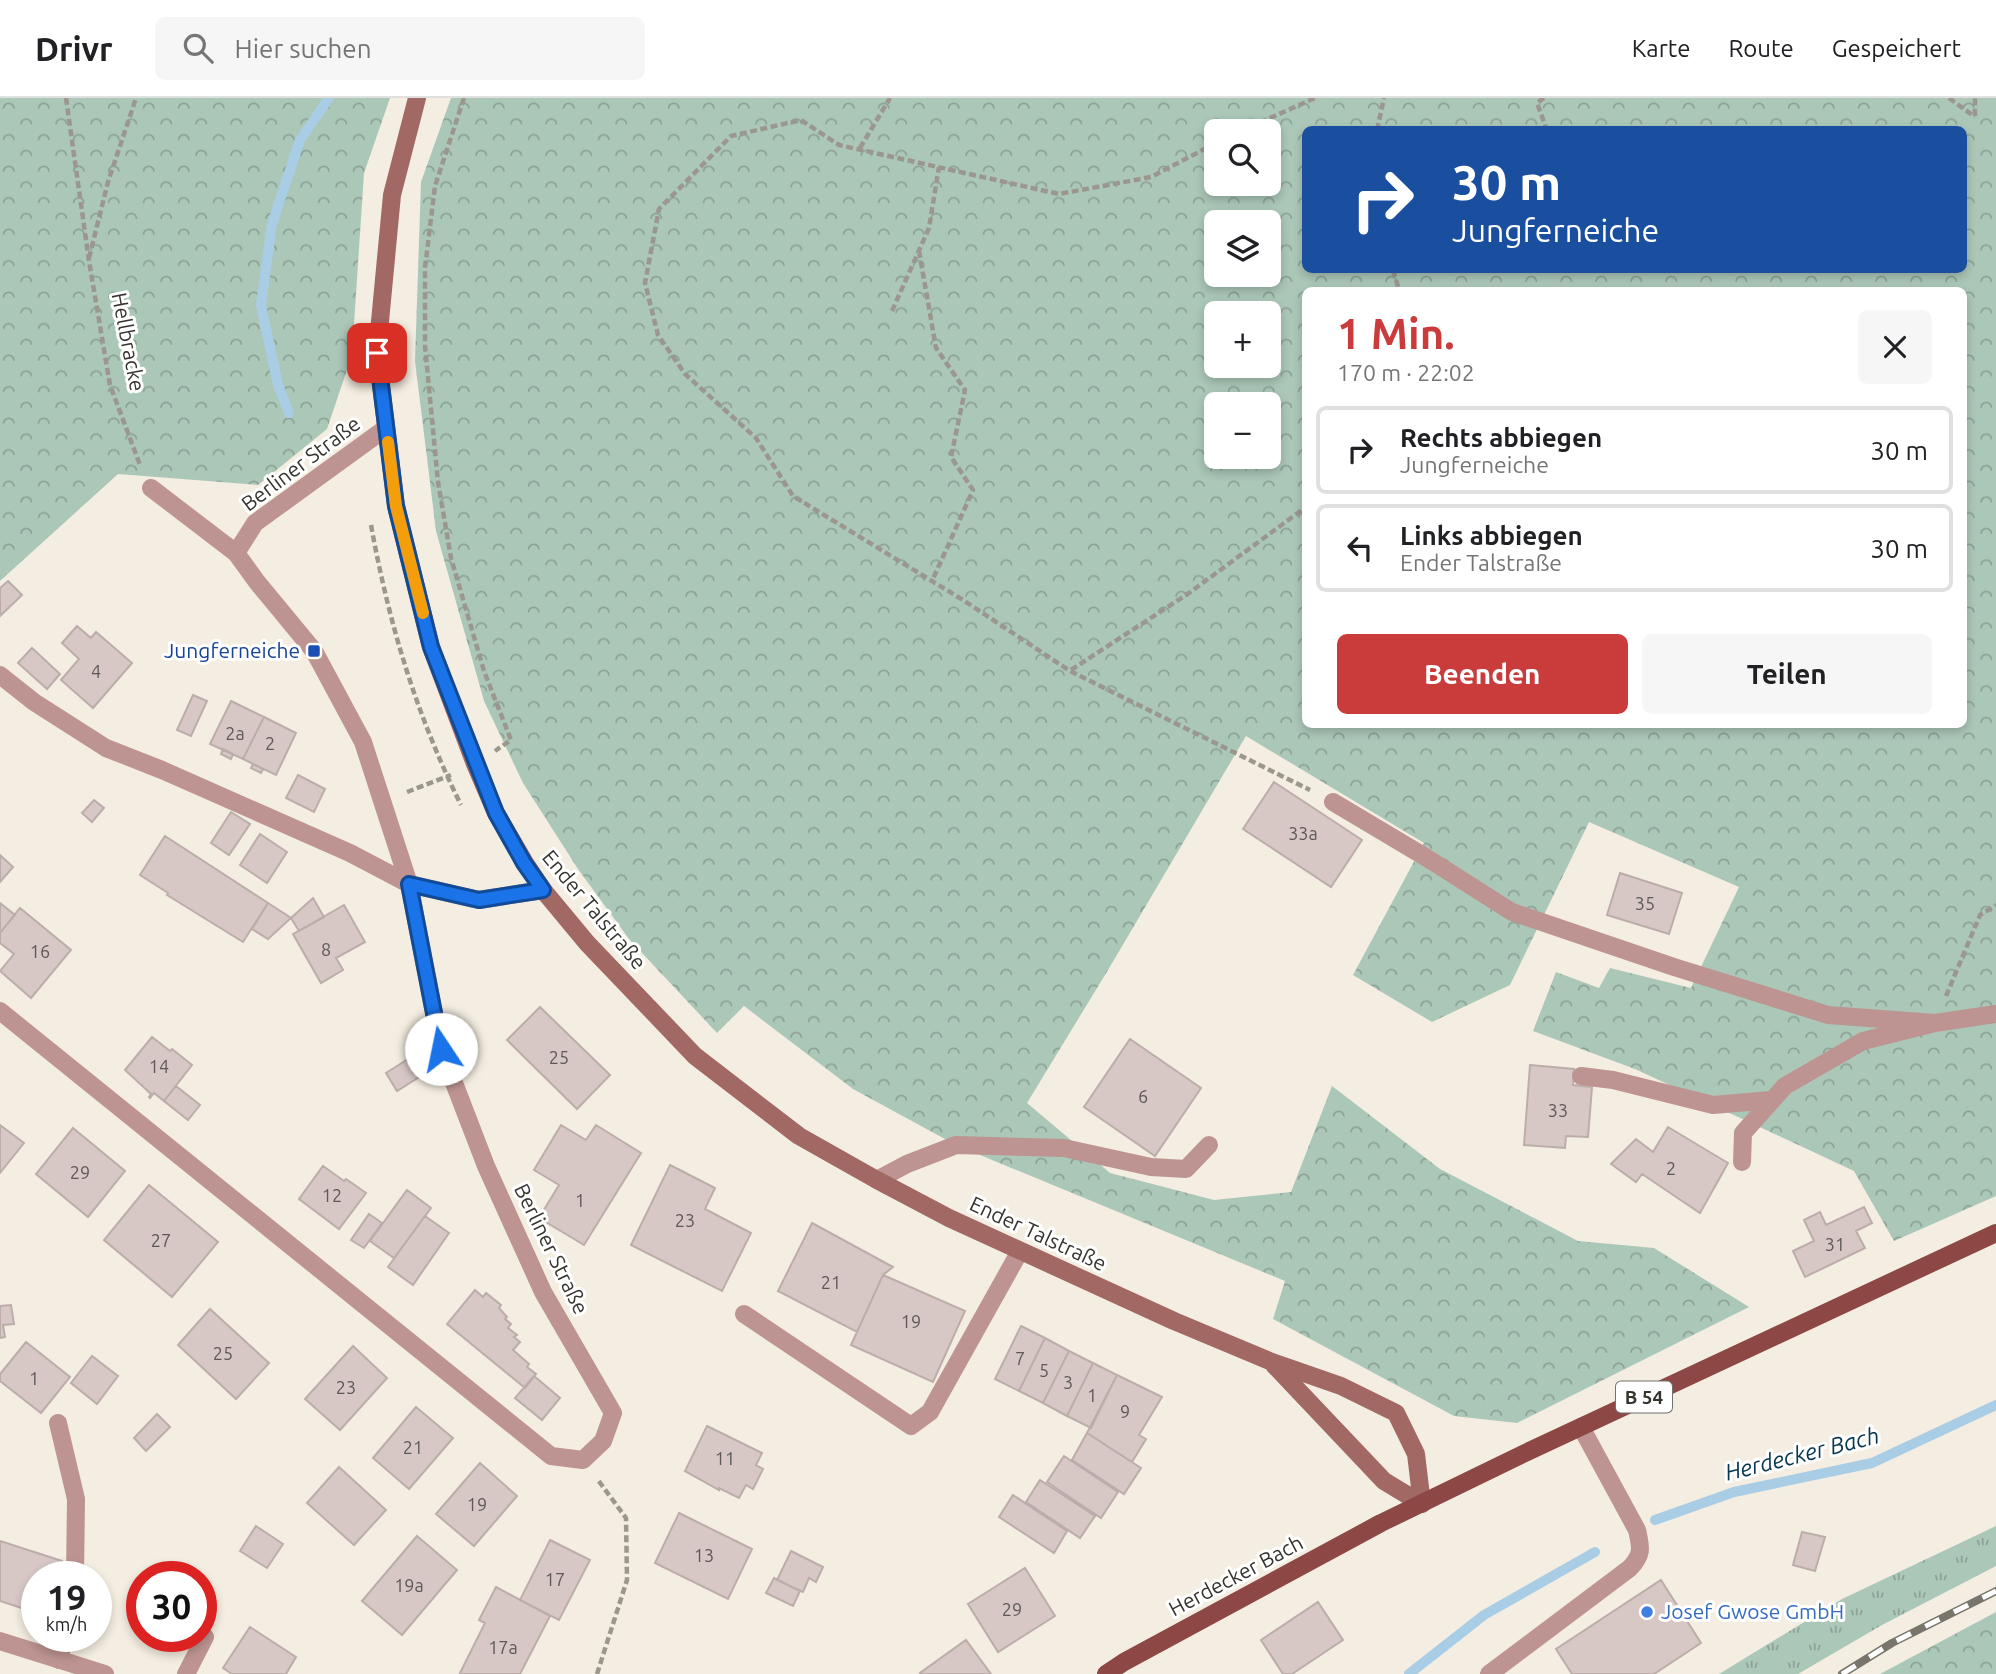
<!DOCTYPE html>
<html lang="de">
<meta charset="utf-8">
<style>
body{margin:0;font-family:Ubuntu,sans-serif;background:#f6f6f6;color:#202124;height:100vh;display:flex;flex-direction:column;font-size:26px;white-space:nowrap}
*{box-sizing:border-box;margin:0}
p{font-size:23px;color:#757577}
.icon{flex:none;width:38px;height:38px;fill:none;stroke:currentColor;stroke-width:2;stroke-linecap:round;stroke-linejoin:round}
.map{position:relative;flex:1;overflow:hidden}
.panel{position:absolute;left:1302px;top:189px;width:665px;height:441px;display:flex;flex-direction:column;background:#fff;border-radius:10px;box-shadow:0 4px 10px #0003}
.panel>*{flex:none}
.top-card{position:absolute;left:1302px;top:28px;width:665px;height:147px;border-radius:10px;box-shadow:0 4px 10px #0003;background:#1a4fa0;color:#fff;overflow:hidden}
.controls{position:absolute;left:1204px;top:21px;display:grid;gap:14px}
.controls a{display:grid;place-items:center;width:77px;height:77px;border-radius:10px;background:#fff;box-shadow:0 4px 10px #0003;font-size:35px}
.speed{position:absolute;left:21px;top:1463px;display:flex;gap:14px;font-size:35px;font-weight:700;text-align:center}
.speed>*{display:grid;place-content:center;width:91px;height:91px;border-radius:50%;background:#fff;box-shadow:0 4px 10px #0003;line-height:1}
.speed small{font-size:18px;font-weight:400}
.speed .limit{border:10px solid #d22;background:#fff;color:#111}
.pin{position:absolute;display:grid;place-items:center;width:60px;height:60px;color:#fff;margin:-30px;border-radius:14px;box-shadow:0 4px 10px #0006}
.me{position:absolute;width:77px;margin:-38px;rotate:349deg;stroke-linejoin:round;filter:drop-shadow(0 0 5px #0008)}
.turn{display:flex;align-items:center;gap:24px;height:147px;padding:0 35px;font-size:32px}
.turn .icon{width:91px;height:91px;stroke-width:2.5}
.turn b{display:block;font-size:49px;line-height:60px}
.round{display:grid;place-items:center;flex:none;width:74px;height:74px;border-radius:10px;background:#f6f6f6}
.headline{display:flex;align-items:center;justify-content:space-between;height:119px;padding:0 35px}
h1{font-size:42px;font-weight:600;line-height:52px;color:#ca3b3c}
.cta{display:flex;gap:14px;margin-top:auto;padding:14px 35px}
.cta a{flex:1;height:80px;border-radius:10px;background:#ca3b3c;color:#fff;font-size:28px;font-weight:600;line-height:80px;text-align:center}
.cta a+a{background:#f6f6f6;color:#202124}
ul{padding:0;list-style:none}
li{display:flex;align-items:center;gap:21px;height:88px;margin:0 14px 10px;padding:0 21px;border:4px solid #e0e0e0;border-radius:10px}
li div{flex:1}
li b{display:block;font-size:26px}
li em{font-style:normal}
header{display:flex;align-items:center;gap:42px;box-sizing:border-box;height:98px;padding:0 35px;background:#fff;border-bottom:2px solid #e0e0e0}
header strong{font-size:33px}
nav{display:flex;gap:38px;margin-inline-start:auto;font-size:24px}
.search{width:490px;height:63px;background:#f6f6f6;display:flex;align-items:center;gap:18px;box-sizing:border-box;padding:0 24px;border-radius:10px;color:#757577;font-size:26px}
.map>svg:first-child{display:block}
.grass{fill:url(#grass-tufts)}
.forest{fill:url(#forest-crowns);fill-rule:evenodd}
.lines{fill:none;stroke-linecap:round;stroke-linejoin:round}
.stream{stroke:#aacde6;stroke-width:10}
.building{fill:#d7c8c6;stroke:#bcadab;stroke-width:2}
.path{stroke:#9b978e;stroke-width:4.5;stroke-dasharray:7 3.5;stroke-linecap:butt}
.service{stroke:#bd9491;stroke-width:18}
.minor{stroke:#bd9491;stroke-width:18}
.secondary{stroke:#a26864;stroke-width:18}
.primary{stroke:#8d4845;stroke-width:18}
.rail-casing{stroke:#78756d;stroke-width:8}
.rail{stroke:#fff;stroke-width:5;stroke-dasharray:16;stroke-linecap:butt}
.route-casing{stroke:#114b97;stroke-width:18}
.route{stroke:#1a73e8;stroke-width:12}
.slow{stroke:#f59e0b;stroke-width:12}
.transit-dot{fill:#1a4fb4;stroke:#fff;stroke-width:2.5}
.shop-dot{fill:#3f7fe0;stroke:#fff;stroke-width:2.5}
.labels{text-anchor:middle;stroke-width:6;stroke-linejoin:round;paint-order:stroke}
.number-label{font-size:18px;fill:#5e5955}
.shield{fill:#fff;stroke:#72716d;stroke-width:2}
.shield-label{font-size:19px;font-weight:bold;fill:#36342f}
.street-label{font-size:21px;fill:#36342f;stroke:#fff}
.transit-label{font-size:21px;fill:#164399;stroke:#fff;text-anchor:end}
.shop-label{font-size:21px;fill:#366cbe;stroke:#fff;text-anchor:start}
.water-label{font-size:23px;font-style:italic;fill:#093750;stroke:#fff}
</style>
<header>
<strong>Drivr</strong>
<div class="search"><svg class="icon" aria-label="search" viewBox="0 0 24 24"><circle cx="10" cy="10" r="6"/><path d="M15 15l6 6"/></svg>Hier suchen</div>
<nav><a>Karte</a><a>Route</a><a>Gespeichert</a></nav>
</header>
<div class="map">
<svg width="1996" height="1576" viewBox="0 0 1996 1576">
<defs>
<pattern id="grass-tufts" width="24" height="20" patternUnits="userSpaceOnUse" patternTransform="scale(1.75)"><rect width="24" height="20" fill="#abc7b8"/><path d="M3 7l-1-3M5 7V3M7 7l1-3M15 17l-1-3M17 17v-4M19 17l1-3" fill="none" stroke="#8ca296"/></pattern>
<pattern id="forest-crowns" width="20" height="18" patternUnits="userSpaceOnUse" patternTransform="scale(1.75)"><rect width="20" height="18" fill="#abc7b8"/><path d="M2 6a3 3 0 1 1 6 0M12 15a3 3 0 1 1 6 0" fill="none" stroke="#8ca296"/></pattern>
</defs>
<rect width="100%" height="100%" fill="#f4ede1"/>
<!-- grass -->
<path class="grass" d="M 1996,1428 L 1996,1468 L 1882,1527 L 1798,1576 L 1719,1576 L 1842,1501 Z"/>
<!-- forest -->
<path class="forest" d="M 0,0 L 390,0 L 364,75 L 352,257 L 327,331 L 258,387 L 118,376 L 0,483 Z
M 451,0 L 1996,0 L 1996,1098 L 1894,1143 L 1854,1073 L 1635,971 L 1533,933 L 1556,874 L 1599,890 L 1610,870 L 1691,890 L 1739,789 L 1589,724 L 1510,887 L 1432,924 L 1353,877 L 1424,745 L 1246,638 L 1108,872 L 1027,1005 L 1110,1075 L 1214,1102 L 1291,1094 L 1332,988 L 1440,1071 L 1578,1143 L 1654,1150 L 1749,1209 L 1517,1325 L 1454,1318 L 1273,1221 L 1285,1183 L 956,1047 L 853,991 L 744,908 L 717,935 L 629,841 L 578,771 L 523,685 L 484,603 L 436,433 L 415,263 L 421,84 ZM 1306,32 L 1964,32 L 1964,172 L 1306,172 ZM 1216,33 L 1269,33 L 1269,86 L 1216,86 ZM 1216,124 L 1269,124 L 1269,177 L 1216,177 ZM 1306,192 L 1964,192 L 1964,626 L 1306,626 ZM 1216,215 L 1269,215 L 1269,268 L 1216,268 ZM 1216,306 L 1269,306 L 1269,359 L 1216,359 Z
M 1996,1514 L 1996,1576 L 1880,1576 Z"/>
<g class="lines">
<!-- stream -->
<path class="stream" d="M 289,315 L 278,287 L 261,207 L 272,126 L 300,42 L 329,0
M 1655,1422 L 1734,1394 L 1872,1365 L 1996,1307
M 1409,1576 L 1484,1517 L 1595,1454"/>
</g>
<!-- building -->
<path class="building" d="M 8,483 L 22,497 L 0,518 L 0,490 Z
M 77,528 L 91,540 L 96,534 L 132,565 L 93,610 L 61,582 L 79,561 L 62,545 Z
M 32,550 L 60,576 L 47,591 L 18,565 Z
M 193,597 L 207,603 L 191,638 L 177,632 Z
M 231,603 L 264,619 L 243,661 L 210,646 Z
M 264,619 L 296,635 L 276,677 L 243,661 Z
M 223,651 L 233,656 L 231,661 L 221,656 Z
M 253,666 L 263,671 L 261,675 L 251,670 Z
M 298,677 L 325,691 L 314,714 L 286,700 Z
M 1274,684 L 1362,742 L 1331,789 L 1243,731 Z
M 94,702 L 104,710 L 92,724 L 82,715 Z
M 231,714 L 250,726 L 229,757 L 211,745 Z
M 260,736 L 287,754 L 267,785 L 240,767 Z
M 165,738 L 268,805 L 243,844 L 167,797 L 168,795 L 140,777 Z
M 0,757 L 13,769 L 0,784 Z
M 1620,775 L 1682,795 L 1669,836 L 1607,817 Z
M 313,800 L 324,819 L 299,833 L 291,820 Z
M 0,805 L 15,817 L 0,835 Z
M 268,805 L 291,820 L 268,841 L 252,831 Z
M 344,807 L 365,844 L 336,860 L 343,872 L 321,885 L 293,836 Z
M 20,810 L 71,852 L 31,900 L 0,873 L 14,856 L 0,845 L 0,835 Z
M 540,909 L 610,977 L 577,1011 L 507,942 Z
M 152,939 L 170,953 L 172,951 L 192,967 L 164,1003 L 154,995 L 150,1000 L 149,999 L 151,996 L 125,972 Z
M 1130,941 L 1201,990 L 1155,1058 L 1084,1009 Z
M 413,958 L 424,976 L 397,993 L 386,975 Z
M 1530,967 L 1574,971 L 1573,987 L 1592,989 L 1588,1039 L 1566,1038 L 1565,1050 L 1524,1047 Z
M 176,988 L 200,1007 L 188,1022 L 164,1003 Z
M 0,1027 L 24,1045 L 0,1075 Z
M 561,1027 L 586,1042 L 596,1027 L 641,1055 L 584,1147 L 539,1120 L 559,1087 L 534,1072 Z
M 1668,1029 L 1728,1065 L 1700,1115 L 1642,1076 L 1636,1084 L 1611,1066 L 1636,1041 L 1653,1054 Z
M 73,1030 L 125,1073 L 88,1119 L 36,1076 Z
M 670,1067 L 715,1090 L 705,1111 L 751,1135 L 722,1193 L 631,1147 Z
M 323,1068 L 344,1083 L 346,1081 L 366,1095 L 339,1131 L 299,1101 Z
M 149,1087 L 218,1144 L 172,1199 L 104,1142 Z
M 407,1092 L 431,1110 L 394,1160 L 370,1143 Z
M 1864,1109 L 1872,1125 L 1856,1133 L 1865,1150 L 1805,1179 L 1793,1153 L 1814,1143 L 1804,1122 L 1820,1114 L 1826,1127 Z
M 369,1116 L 382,1125 L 364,1150 L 351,1142 Z
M 425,1118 L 449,1135 L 413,1187 L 388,1169 Z
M 812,1125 L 893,1169 L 883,1177 L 857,1234 L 778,1193 Z
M 883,1177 L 965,1213 L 933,1284 L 851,1247 Z
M 475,1192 L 483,1199 L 486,1195 L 501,1207 L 499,1210 L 507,1219 L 505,1221 L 511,1226 L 508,1230 L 517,1237 L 514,1239 L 520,1244 L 513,1252 L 529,1266 L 527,1269 L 536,1276 L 525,1290 L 447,1226 Z
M 11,1207 L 14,1226 L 3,1227 L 5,1239 L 0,1240 L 0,1208 Z
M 210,1211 L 269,1265 L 236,1301 L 178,1247 Z
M 1021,1228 L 1045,1240 L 1019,1293 L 995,1281 Z
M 1045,1240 L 1069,1253 L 1043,1305 L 1019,1293 Z
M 26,1244 L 70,1279 L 41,1315 L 0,1283 L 0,1276 Z
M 353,1248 L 387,1280 L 340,1332 L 305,1301 Z
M 1069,1253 L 1093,1265 L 1067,1318 L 1043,1305 Z
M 92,1258 L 118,1278 L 97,1306 L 71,1285 Z
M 1093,1265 L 1117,1277 L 1091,1330 L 1067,1318 Z
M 1117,1277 L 1162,1299 L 1139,1337 L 1146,1341 L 1132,1364 L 1087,1335 Z
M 534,1278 L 560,1300 L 542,1322 L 515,1300 Z
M 416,1309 L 453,1340 L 409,1391 L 373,1360 Z
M 157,1316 L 170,1329 L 146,1353 L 134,1340 Z
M 707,1328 L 762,1355 L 756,1367 L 763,1371 L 753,1391 L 746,1387 L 739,1400 L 719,1390 L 719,1392 L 685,1373 Z
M 1087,1335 L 1141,1370 L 1124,1396 L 1072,1362 Z
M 1064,1358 L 1118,1394 L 1101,1420 L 1047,1384 Z
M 480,1365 L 517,1398 L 474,1448 L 436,1416 Z
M 339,1369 L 386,1412 L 354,1447 L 307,1405 Z
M 1040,1382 L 1095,1418 L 1080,1440 L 1026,1404 Z
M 1013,1397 L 1067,1433 L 1054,1455 L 999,1419 Z
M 679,1415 L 752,1451 L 728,1501 L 655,1465 Z
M 256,1428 L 283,1446 L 267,1470 L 240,1453 Z
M 1802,1434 L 1825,1439 L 1815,1473 L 1793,1467 Z
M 417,1438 L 457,1472 L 402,1537 L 362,1503 Z
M 550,1442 L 590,1462 L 559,1522 L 520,1502 Z
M 0,1443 L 62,1463 L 57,1479 L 37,1479 L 37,1515 L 0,1503 Z
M 791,1453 L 823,1469 L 816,1484 L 809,1480 L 803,1494 L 777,1482 Z
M 1025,1470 L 1055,1518 L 998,1554 L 968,1506 Z
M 774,1480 L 800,1493 L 793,1508 L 766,1495 Z
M 1661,1482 L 1701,1545 L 1654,1576 L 1572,1576 L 1556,1551 Z
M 496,1489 L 550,1518 L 520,1576 L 462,1576 L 460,1575 L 485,1525 L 479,1522 Z
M 1318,1504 L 1343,1542 L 1292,1576 L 1283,1576 L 1261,1542 Z
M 250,1529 L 296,1559 L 286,1576 L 232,1576 L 223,1570 Z
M 966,1542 L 991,1576 L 921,1576 L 920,1575 Z"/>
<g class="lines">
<!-- path -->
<path class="path" d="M 66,0 L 89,163 L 110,287 L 140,367
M 464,0 L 435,88 L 425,170 L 425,248 L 438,384 L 451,460 L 484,573 L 511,642 L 495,653
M 1544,0 L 1537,5 L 1547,32
M 1949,0 L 1975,19
M 1975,18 L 1975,0
M 1377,32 L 1384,0
M 1241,33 L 1315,0
M 1216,45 L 1151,79 L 1059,96 L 839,47 L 801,22 L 731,38 L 659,111 L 645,185 L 658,237 L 685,276 L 756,340 L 793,398 L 963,502 L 1070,573 L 1310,692
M 860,50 L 890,0
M 919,153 L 936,250 L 965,292 L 951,359 L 973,392 L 932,483
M 89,160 L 108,84 L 136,0
M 1393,172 L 1399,192
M 892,213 L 929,130 L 939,69
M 371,427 C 389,526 416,616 461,707
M 1071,572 L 1189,495 L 1306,409
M 407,694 L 451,677
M 1946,898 L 1980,817 L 1996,807
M 597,1576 L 627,1482 L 626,1420 L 598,1382"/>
<!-- service -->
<path class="service" d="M 1333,704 L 1427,760 L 1512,814 L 1674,869 L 1828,917 L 1935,925
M 1581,978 L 1613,982 L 1713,1007 L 1771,1002
M 1742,1064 L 1743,1035 L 1785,988 L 1863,943 L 1935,925 L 1996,916
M 877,1082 L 907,1066 L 956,1047 L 1064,1050 L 1151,1069 L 1186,1071 L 1209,1047
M 744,1216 L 911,1328 L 930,1314 L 1020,1153
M 58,1325 L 76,1401 L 75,1479
M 59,1562 L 65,1538
M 186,1576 L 205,1539 L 201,1537
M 1489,1576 L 1630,1470 C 1643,1456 1641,1450 1637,1432 L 1581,1329"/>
<!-- minor -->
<path class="minor" d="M 236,455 L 255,425 L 386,330
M 0,577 L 34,604 L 106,650 L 162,672 L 350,755 L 409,786 L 479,802 L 543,792
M 0,913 L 551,1358 L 583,1362 L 603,1343 L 613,1315 L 543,1194 L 486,1068 L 441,951 L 409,786 L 363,644 L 314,553 L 257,484 L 236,455 L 151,390
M 0,1543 L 105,1576"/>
<!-- secondary -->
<path class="secondary" d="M 417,0 L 392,97 L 377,255 L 396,408 L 431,549 L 475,666 L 496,715 L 525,765 L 543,792 L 587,845 L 695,958 L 799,1038 L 877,1082 L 949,1120 L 1174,1223 L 1272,1264 L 1341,1288 L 1396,1315 L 1416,1356 L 1422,1406
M 1274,1267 L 1384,1383 L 1422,1406"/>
<!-- primary -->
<path class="primary" d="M 1106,1576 L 1124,1564 L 1381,1425 L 1523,1356 L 1996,1135"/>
<defs>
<path id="rail" d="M 1842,1576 L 1892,1545 L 1996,1493"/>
</defs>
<!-- rail casing -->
<use href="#rail" class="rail-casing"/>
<!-- rail -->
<use href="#rail" class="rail"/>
</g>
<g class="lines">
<defs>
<path id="route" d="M 377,255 L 396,408 L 431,549 L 496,715 L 524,765 L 543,792 L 479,802 L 409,786 L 441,951"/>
</defs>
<!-- route casing -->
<use href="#route" class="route-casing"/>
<!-- route -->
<use href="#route" class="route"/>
<!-- slow -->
<path class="slow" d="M 388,344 L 396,408 L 423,515"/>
</g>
<!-- markers -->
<rect class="transit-dot" x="307" y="546" width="14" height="14" rx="3.5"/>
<circle class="shop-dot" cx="1647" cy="1514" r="7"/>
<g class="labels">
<!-- number labels -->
<g class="number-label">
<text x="96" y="580">4</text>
<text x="235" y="642">2a</text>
<text x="270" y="652">2</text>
<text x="1303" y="742">33a</text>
<text x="1645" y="812">35</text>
<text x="326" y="858">8</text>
<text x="40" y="860">16</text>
<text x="559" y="966">25</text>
<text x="159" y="975">14</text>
<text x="1143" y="1005">6</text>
<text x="1558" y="1019">33</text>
<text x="1671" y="1077">2</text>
<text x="80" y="1081">29</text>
<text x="332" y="1104">12</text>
<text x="580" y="1109">1</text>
<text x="685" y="1129">23</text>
<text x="161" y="1149">27</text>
<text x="1835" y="1153">31</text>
<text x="831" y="1191">21</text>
<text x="911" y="1230">19</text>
<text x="223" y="1262">25</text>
<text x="1020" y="1267">7</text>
<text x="1044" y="1279">5</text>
<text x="34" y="1287">1</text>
<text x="1068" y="1291">3</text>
<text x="346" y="1296">23</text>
<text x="1092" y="1304">1</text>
<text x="1125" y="1320">9</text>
<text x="413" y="1356">21</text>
<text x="725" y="1367">11</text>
<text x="477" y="1413">19</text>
<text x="704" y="1464">13</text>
<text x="555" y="1488">17</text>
<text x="409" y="1494">19a</text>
<text x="1012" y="1518">29</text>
<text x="503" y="1556">17a</text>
</g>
<!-- shield labels -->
<rect class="shield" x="1616" y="1283.5" width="56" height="31" rx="5"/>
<g class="shield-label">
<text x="1644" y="1306">B 54</text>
</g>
<!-- street labels -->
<g class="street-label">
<text transform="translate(128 244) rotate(79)" y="7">Hellbracke</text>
<text transform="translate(301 366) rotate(-37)" y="7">Berliner Straße</text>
<text transform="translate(594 812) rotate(50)" y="7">Ender Talstraße</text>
<text transform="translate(1038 1136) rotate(25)" y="7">Ender Talstraße</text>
<text transform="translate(551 1151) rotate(64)" y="7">Berliner Straße</text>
<text transform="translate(1236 1478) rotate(-28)" y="7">Herdecker Bach</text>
</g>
<!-- transit labels -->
<g class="transit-label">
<text x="300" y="560">Jungferneiche</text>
</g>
<!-- shop labels -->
<g class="shop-label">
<text x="1661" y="1521">Josef Gwose GmbH</text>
</g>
<!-- water labels -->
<g class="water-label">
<text transform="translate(1802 1356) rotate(-14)" y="8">Herdecker Bach</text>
</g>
</g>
</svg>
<div class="controls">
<a><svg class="icon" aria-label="search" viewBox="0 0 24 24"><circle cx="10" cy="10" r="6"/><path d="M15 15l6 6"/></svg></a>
<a><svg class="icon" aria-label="layers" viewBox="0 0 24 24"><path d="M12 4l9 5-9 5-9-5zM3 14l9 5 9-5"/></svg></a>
<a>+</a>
<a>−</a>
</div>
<div class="speed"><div>19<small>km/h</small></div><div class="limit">30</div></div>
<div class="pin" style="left:377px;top:255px;background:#d93025"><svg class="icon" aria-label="arrive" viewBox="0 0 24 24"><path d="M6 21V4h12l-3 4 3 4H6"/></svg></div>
<svg class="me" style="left:441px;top:951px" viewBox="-20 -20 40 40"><circle r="19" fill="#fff"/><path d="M0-13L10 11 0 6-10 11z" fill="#1a73e8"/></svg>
<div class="top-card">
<div class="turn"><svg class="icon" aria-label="right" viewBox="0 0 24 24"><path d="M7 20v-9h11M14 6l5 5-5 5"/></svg><div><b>30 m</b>Jungferneiche</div></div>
</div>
<section class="panel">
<div class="headline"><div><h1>1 Min.</h1><p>170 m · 22:02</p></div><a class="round"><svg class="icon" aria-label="close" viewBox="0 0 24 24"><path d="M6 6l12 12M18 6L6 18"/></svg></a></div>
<ul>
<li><svg class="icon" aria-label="right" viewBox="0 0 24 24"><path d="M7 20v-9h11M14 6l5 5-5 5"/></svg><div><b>Rechts abbiegen</b><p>Jungferneiche</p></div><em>30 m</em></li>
<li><svg class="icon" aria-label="left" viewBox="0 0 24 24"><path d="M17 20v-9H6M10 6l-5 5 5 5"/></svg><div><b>Links abbiegen</b><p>Ender Talstraße</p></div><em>30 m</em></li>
</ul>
<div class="cta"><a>Beenden</a><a>Teilen</a></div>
</section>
</div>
